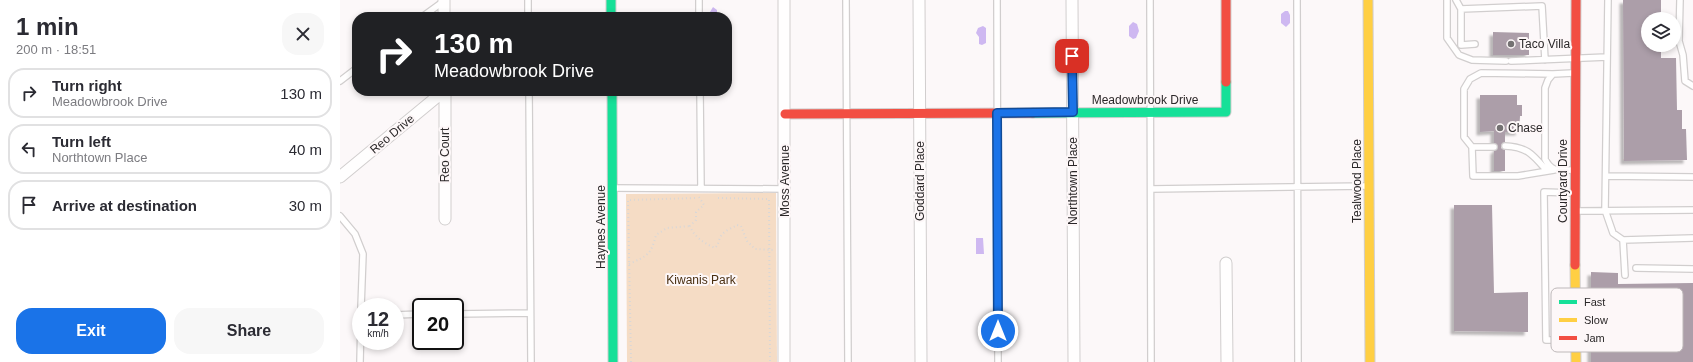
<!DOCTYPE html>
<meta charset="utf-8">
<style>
body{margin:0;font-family:Helvetica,sans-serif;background:#f7f7f7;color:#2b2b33;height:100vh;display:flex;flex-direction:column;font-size:15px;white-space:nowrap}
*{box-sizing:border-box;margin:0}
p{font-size:13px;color:#7c7c81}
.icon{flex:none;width:22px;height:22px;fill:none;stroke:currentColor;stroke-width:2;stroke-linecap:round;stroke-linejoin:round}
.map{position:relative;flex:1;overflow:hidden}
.panel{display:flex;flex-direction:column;background:#fff;width:340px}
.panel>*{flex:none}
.banner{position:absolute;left:12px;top:12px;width:380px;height:84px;border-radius:16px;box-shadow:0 2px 6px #0003;background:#202124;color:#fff;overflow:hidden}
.fabs{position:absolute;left:1301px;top:12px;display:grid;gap:8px}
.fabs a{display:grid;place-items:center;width:40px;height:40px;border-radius:50%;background:#fff;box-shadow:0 2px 6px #0003;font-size:20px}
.speed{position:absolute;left:12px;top:298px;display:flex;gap:8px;font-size:20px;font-weight:700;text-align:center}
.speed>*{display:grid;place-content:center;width:52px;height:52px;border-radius:50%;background:#fff;box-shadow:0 2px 6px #0003;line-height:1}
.speed small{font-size:10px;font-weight:400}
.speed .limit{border:2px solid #111;border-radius:6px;background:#fff;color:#111}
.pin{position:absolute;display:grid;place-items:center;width:34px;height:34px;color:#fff;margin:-17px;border-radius:8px;box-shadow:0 2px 6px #0006}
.me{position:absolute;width:44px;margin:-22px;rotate:0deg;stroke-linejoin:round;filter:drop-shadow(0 0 3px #0008)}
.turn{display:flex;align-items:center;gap:14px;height:84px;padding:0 16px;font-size:18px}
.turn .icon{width:52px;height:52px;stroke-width:2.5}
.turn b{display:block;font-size:28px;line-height:34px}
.round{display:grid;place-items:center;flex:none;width:42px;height:42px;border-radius:16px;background:#f7f7f7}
.head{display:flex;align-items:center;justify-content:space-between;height:68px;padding:0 16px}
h1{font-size:24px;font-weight:700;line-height:30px}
.button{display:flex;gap:8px;margin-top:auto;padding:8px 16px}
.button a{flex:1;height:46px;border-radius:16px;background:#1a73e8;color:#fff;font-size:16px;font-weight:700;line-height:46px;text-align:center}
.button a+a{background:#f7f7f7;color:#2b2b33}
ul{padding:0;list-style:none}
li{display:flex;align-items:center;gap:12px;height:50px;margin:0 8px 6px;padding:0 8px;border:2px solid #e1e1e2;border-radius:16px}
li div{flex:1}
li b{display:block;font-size:15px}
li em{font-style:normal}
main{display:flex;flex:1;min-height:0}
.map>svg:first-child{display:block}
.green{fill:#f5dcc5}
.water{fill:#ceb8f1}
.building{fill:#ac9ea9;filter:url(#shadow)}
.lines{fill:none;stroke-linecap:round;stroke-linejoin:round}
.lane-casing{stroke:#d1cece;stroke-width:8}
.street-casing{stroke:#d1cece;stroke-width:13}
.fast-casing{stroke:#d1cece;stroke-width:11}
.slow-casing{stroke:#d1cece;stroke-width:11}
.jam-casing{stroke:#d1cece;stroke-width:11}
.path{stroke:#d8d7d7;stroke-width:2;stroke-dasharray:1 3;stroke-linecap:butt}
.lane{stroke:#fffefe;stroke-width:5.5}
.street{stroke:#fffefe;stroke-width:11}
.fast{stroke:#16e098;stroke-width:9}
.slow{stroke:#ffcf43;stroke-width:9}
.jam{stroke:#f24e42;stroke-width:9}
.route-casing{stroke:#114b97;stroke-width:10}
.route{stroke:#1a73e8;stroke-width:7}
.poi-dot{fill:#747172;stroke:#fdf7f8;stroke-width:1.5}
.labels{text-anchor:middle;stroke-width:4;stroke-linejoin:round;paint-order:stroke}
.poi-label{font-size:12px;fill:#2b2829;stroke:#fdf7f8;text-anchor:start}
.street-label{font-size:12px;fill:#2b2829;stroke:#fdf7f8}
.park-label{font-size:12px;fill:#492f11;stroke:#fdf7f8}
.key{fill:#fdf7f8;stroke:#beb9ba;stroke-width:1}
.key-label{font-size:11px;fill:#2b2829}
</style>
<main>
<section class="panel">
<div class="head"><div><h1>1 min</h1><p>200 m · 18:51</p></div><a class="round"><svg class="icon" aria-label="close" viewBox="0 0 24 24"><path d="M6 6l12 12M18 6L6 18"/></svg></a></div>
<ul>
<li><svg class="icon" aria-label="right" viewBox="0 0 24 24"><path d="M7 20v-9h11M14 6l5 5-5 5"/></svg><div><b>Turn right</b><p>Meadowbrook Drive</p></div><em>130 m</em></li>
<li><svg class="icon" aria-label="left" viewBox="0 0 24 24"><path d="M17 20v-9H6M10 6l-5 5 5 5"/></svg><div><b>Turn left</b><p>Northtown Place</p></div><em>40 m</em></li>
<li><svg class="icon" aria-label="arrive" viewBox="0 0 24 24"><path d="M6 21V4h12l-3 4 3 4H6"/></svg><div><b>Arrive at destination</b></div><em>30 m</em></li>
</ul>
<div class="button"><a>Exit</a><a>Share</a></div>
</section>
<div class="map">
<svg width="1353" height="362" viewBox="0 0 1353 362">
<defs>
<filter id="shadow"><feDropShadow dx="-3.5" dy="3.5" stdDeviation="1" flood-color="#0004"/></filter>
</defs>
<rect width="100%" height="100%" fill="#fcf8f9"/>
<!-- green -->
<path class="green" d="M 436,193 L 437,362 L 287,362 L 286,194 Z"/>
<!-- water -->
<path class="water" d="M 373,7 L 377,10 L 377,17 L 367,17 Z
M 945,11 L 948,11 L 950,15 L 950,23 L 946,27 L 941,23 L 941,14 Z
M 793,22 L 797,24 L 799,31 L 796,38 L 793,39 L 789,36 L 789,26 Z
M 643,26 L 646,28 L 646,43 L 642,45 L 639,44 L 639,37 L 636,33 L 638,28 Z
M 636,238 L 643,238 L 644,254 L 636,254 Z"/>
<!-- building -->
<path class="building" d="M 1283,0 L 1321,0 L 1321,19 L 1308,19 L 1308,45 L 1321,45 L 1321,58 L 1336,58 L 1337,110 L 1342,110 L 1342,129 L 1346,129 L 1347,160 L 1284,161 Z
M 1153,32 L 1189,33 L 1189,55 L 1153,55 Z
M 1140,95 L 1177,95 L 1177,105 L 1182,105 L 1182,116 L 1180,116 L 1179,132 L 1165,132 L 1165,142 L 1161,145 L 1161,148 L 1165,150 L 1165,171 L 1154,171 L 1154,151 L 1158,147 L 1157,145 L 1154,143 L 1154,131 L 1140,132 Z
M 1114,205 L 1152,205 L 1154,293 L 1188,292 L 1188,332 L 1114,331 Z
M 1251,272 L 1278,273 L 1278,284 L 1353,283 L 1353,362 L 1251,362 Z"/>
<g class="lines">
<defs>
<path id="lane" d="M 188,0 L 188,17
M 359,0 L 359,17
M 506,0 L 508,362
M 657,0 L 658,362
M 810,0 L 811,362
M 957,0 L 958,362
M 1107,0 L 1107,38 L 1119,55 L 1132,60 L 1166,61
M 1116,0 L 1121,9 L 1202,6 L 1205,60
M 1268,0 L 1265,210 L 1273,233 L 1283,240
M 1340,0 L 1339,41 L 1343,55 L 1345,81 L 1353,86
M 1121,9 L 1121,45 L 1135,44
M 82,17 L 104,1
M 1171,61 L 1267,57
M 1233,73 L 1213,74 L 1208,80 L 1205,88 L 1205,159 C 1212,173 1219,170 1233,170
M 1213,74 L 1141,73 L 1130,79 L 1124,89 L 1124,137 L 1132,147 L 1133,176 L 1178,176 L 1214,170
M 0,81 L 17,68
M 189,91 L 191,362
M 360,91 L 361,188
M 1165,146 C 1188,147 1193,155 1207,171
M 1132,147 L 1154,147
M 1266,176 L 1353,177
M 273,188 L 444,189
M 811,189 L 1027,186
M 1233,193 L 1204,192 L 1206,340 L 1234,340
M 1235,211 L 1353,210
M 0,216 L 15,234 L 23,254 L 21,307
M 1296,268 L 1353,269
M 1285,275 L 1283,240 L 1353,238
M 115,314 L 190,313
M 55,315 L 81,314
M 20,362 L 21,318"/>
<path id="street" d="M 104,0 L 104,17
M 579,0 L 581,362
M 732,0 L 734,362
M 105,91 L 105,219
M 0,177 L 104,91
M 886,263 L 887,362
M 444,362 L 444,0"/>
<path id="fast" d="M 271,0 L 271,17
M 272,91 L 273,362
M 693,113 L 886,112 L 886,82"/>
<path id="slow" d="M 1028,0 L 1030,362
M 1235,265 L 1236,362"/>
<path id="jam" d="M 886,0 L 886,82
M 445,114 L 693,113
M 1235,265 L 1236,0"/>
</defs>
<!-- lane casing -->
<use href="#lane" class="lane-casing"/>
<!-- street casing -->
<use href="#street" class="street-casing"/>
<!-- fast casing -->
<use href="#fast" class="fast-casing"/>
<!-- slow casing -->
<use href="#slow" class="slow-casing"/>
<!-- jam casing -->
<use href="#jam" class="jam-casing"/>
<!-- path -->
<path class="path" d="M 359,197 L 364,205 L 356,212 L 356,220 L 350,226 C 354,237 364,243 375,248 C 379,244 378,241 381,236 C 384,231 392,228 397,225 L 401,226 L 407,241 L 415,249 L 434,250
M 378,198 L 429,199 L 430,362
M 289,264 C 307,256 311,255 316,235 L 327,228 L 350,226
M 291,362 L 288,200 L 357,198"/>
<!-- lane -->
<use href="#lane" class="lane"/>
<!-- street -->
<use href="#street" class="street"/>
<!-- fast -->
<use href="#fast" class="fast"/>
<!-- slow -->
<use href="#slow" class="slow"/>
<!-- jam -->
<use href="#jam" class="jam"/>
</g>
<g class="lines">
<defs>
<path id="route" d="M 658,331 L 657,113 L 733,112 L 732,56"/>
</defs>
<!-- route casing -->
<use href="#route" class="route-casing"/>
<!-- route -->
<use href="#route" class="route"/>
</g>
<!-- markers -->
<g class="poi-dot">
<circle cx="1171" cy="44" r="4"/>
<circle cx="1160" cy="128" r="4"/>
</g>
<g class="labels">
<!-- poi labels -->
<g class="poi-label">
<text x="1179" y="48">Taco Villa</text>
<text x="1168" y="132">Chase</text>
</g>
<!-- street labels -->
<g class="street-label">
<text x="805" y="104">Meadowbrook Drive</text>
<text transform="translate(52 134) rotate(-40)" y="4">Reo Drive</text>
<text transform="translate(105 155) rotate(-90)" y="4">Reo Court</text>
<text transform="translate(445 181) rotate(-90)" y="4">Moss Avenue</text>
<text transform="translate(580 181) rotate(-90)" y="4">Goddard Place</text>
<text transform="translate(733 181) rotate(-90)" y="4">Northtown Place</text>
<text transform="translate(1017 181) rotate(-90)" y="4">Tealwood Place</text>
<text transform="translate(1223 181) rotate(-90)" y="4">Courtyard Drive</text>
<text transform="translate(261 227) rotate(-90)" y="4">Haynes Avenue</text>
</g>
<!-- park labels -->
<g class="park-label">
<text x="361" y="284">Kiwanis Park</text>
</g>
</g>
<!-- legend -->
<rect x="1211" y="288" width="132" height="64" rx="6" class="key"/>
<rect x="1219" y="300" width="18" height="4" fill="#16e098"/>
<rect x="1219" y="318" width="18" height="4" fill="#ffcf43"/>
<rect x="1219" y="336" width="18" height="4" fill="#f24e42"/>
<g class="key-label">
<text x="1244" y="306">Fast</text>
<text x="1244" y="324">Slow</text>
<text x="1244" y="342">Jam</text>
</g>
</svg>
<div class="fabs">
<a><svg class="icon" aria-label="layers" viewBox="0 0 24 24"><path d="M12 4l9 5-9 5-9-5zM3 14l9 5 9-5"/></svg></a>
</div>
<div class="speed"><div>12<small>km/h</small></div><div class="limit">20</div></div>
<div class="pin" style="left:732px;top:56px;background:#d93025"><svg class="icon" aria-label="arrive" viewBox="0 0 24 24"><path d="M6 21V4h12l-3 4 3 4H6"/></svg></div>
<svg class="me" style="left:658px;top:331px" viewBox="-20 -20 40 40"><circle r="17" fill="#1a73e8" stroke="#fff" stroke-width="3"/><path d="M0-11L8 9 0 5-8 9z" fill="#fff"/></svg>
<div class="banner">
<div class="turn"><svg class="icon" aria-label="right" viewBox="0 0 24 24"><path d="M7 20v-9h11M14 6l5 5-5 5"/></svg><div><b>130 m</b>Meadowbrook Drive</div></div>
</div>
</div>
</main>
